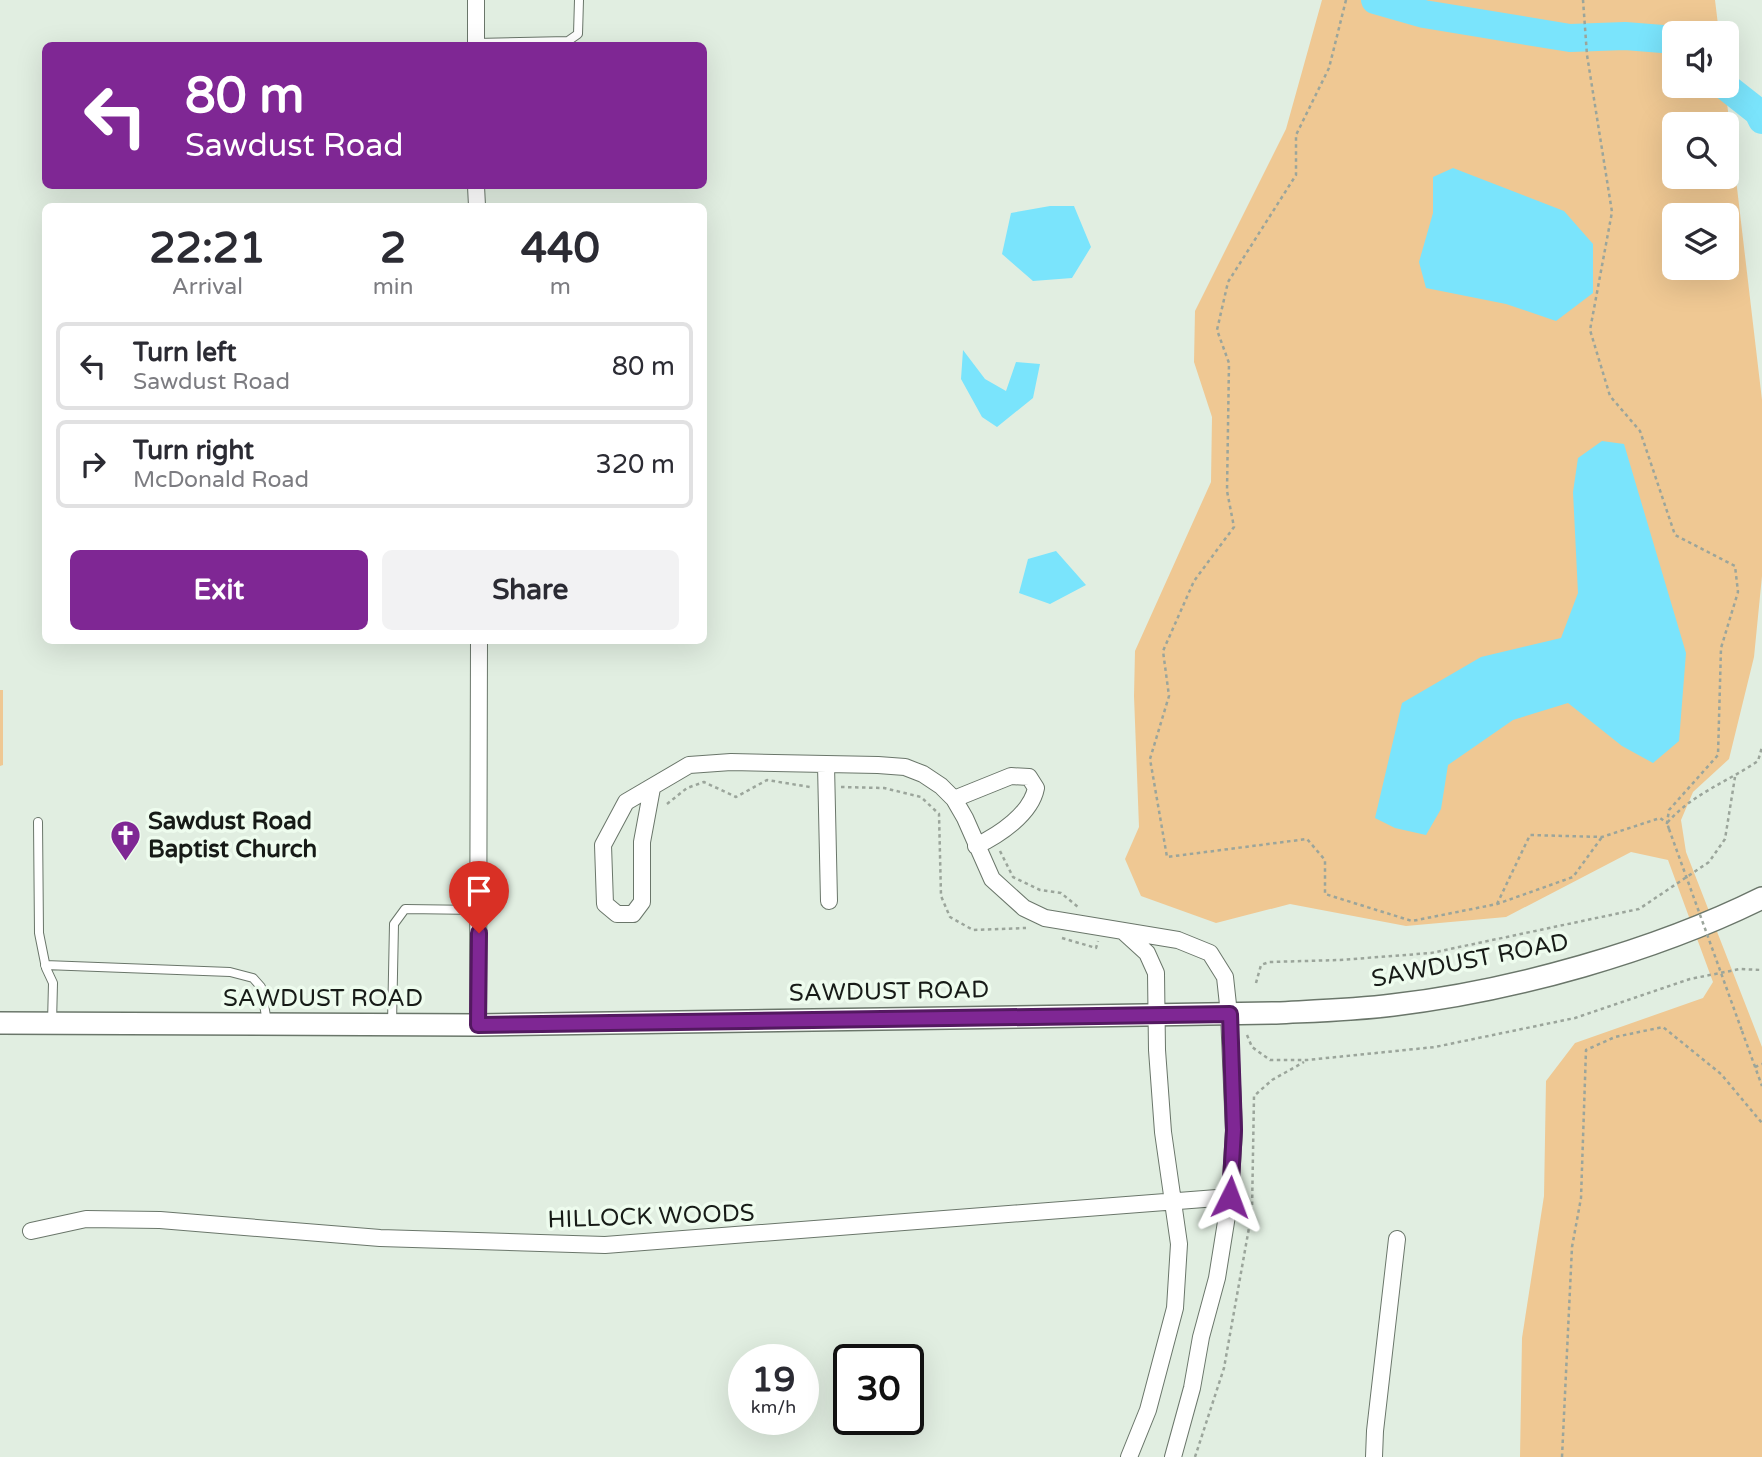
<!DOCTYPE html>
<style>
body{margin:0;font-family:"Varela Round",sans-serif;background:#f2f2f3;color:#2b2b33;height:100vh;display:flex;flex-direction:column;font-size:26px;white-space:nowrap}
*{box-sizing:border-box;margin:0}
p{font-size:23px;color:#7c7c81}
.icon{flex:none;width:38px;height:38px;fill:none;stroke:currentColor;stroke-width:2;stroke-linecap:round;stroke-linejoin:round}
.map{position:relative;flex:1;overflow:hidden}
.details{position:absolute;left:42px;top:203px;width:665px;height:441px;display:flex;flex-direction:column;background:#fff;border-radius:10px;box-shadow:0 7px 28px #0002}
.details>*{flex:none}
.hud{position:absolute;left:42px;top:42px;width:665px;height:147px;border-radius:10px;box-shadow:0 7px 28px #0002;background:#7f2794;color:#fff;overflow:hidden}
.buttons{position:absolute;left:1662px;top:21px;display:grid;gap:14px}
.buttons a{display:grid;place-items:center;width:77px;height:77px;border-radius:10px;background:#fff;box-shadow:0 7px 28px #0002;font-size:35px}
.speed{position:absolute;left:728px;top:1344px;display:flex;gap:14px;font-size:35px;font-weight:700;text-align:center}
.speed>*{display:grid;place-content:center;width:91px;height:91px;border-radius:50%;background:#fff;box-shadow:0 7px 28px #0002;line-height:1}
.speed small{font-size:18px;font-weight:400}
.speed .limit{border:4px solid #111;border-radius:10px;background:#fff;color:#111}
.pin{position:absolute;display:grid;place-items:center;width:60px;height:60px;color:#fff;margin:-72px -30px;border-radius:50% 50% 50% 0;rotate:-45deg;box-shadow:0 0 7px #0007}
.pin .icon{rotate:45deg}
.me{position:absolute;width:77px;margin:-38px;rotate:3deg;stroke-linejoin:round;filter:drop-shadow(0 0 5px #0008)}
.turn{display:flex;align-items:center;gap:24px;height:147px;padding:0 28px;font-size:32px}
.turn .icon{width:91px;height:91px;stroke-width:2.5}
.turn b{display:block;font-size:49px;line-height:60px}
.eta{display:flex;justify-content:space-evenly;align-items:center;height:119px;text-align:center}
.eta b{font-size:42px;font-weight:800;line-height:49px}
.button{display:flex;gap:14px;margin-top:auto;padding:14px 28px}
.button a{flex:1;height:80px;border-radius:10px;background:#7f2794;color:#fff;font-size:28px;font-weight:800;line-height:80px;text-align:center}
.button a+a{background:#f2f2f3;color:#2b2b33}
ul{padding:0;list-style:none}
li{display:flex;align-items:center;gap:21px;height:88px;margin:0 14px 10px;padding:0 14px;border:4px solid #e1e1e2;border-radius:10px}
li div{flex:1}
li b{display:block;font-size:26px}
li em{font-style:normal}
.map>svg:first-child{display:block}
.green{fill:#efc893;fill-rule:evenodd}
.water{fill:#7ae4fc}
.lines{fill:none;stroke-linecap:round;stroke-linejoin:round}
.river{stroke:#7ae4fc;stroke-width:28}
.lane-casing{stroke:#6a766a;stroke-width:10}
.street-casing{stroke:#6a766a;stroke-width:18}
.secondary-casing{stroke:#6a766a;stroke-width:24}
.path{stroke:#9ba59b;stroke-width:2.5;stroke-dasharray:3.5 3.5;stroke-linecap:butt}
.lane{stroke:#fff;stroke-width:8}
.street{stroke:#fff;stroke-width:16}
.secondary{stroke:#fff;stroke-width:21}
.path-bridge{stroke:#9ba59b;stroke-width:2.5;stroke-dasharray:3.5 3.5;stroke-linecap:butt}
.route-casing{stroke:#531960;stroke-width:18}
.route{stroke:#7f2794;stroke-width:12}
.labels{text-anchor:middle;stroke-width:7;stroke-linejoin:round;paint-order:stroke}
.poi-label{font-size:24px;font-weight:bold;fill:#171b17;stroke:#eefcee;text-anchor:start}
.street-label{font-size:24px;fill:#171b17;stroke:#eefcee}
</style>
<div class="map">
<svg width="1762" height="1457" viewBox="0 0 1762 1457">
<rect width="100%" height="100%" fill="#e1eee1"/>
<!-- green -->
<path class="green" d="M 1322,0 L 1715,0 L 1719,33 L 1675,33 L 1675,86 L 1725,86 L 1762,400 L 1762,576 L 1754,657 L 1729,759 L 1693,792 L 1681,820 L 1686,852 L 1762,1047 L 1762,1457 L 1520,1457 L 1522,1338 L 1544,1196 L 1546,1081 L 1575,1043 L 1703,998 L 1713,982 L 1668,860 L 1631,852 L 1506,917 L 1406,926 L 1290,904 L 1216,923 L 1141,896 L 1125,859 L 1139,827 L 1134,696 L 1135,651 L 1211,482 L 1212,417 L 1194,362 L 1195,311 L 1286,129 ZM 1675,124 L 1727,124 L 1727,177 L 1675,177 ZM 1675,215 L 1727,215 L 1727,268 L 1675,268 Z
M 0,690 L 3,690 L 3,765 L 0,766 Z"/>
<!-- water -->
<path class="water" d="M 1453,168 L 1564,211 L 1593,244 L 1593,293 L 1556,321 L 1506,304 L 1426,288 L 1419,262 L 1433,213 L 1433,177 Z
M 1050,206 L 1074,206 L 1091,247 L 1072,278 L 1033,281 L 1002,254 L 1011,213 Z
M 963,350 L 985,379 L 1006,391 L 1016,362 L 1040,364 L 1033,398 L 997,427 L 982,417 L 961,379 Z
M 1602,441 L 1624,444 L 1686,653 L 1679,741 L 1653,763 L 1622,746 L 1568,703 L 1513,720 L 1448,765 L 1441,809 L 1426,835 L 1395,828 L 1375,818 L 1402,703 L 1481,657 L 1561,638 L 1578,593 L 1573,492 L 1578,458 Z
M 1056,551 L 1086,585 L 1050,604 L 1019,593 L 1028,559 Z"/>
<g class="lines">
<!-- river -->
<path class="river" d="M 1375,0 L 1424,14 L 1570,38 L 1625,36 L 1675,40
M 1725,86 L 1758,112 L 1762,120"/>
<defs>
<path id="lane" d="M 476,43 L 568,41 L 578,34 L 579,0
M 38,822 L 39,933 L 46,968 L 53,983 L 52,1023
M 45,965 L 230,972 L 253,978 L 261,987 L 267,1022
M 392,1024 L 394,924 L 405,909 L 479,910"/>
<path id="street" d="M 476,0 L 476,46
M 476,186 L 477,206
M 826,765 L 829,901
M 652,788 L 642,842 L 642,902 L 633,914 L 617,914 L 605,904 L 603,845 L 626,802 L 689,765 L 731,762 L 878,765 L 905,767 L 923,774 L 941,786 L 954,799 L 965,818 L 992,879 L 1024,908 L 1045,918 L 1178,940 L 1210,953 L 1225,977 L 1229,1014 L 1234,1131 L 1230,1197 L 1217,1278 L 1201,1337 L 1192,1388 L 1173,1457
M 954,799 L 1011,776 L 1029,777 L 1036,788 C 1031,814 999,835 976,846
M 1124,932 L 1147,953 L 1156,973 L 1157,1050 L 1163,1132 L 1179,1244 L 1175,1308 L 1148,1410 L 1129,1457
M 478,1025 L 479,640
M 31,1231 L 86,1219 L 160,1220 L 380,1238 L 605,1245 L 1230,1197
M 1374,1457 L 1375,1431 L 1397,1239"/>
<path id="secondary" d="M 0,1023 L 478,1025 L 1276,1013 C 1315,1011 1354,1010 1393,1005 C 1513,991 1655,951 1762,898"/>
</defs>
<!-- lane casing -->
<use href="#lane" class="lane-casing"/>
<!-- street casing -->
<use href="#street" class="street-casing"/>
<!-- secondary casing -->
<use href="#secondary" class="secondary-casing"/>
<!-- path -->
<path class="path" d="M 1346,0 L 1329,68 L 1296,135 L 1296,175 L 1228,282 L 1217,330 L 1229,363 L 1227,491 L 1234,527 L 1194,581 L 1163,651 L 1169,696 L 1150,759 L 1167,857 L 1307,839 L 1325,860 L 1325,894 L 1412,921 L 1497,904 L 1573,877 L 1602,837
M 841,787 L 884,788 L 921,797 L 939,814 L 941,896 L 950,917 L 973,930 L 1026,928
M 667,804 L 687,788 L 704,782 L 736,797 L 767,780 L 810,787
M 1669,829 L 1667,823 C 1692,794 1727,782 1758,761 L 1762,747
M 1000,851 L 1013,877 L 1040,890 L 1061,893 L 1078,907
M 1497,904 L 1530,835 L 1602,837 L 1660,818 L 1667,823 L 1669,810 L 1718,755 L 1721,648 L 1738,592 L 1735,566 L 1675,535 L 1640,431 L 1610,396 L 1590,330 L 1612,212 L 1587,55 L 1583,0
M 1062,938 L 1096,948 L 1098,941
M 1256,983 L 1261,965 L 1269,962 L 1340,960 L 1431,953 L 1639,909 L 1709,862 L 1725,839 L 1735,777
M 1742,1031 L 1762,1086
M 1247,1035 L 1252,1047 L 1270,1060 L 1307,1060 L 1435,1047 L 1575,1018 L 1690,979 L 1740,969 L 1762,970
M 1755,1067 L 1762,1064
M 1195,1457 L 1224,1368 L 1252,1211 L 1254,1096 L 1272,1080 L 1304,1062
M 1562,1457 L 1572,1247 L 1581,1198 L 1586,1050 L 1615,1037 L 1663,1027 L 1721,1074 L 1762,1123"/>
<!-- lane -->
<use href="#lane" class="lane"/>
<!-- street -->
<use href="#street" class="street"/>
<!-- secondary -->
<use href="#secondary" class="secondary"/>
<!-- path-bridge -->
<path class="path-bridge" d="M 1669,829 L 1742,1031"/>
</g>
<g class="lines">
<defs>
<path id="route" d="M 479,933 L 478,1025 L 1230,1014 L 1234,1130 L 1230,1197"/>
</defs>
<!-- route casing -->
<use href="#route" class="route-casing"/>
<!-- route -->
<use href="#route" class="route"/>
</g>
<!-- icons -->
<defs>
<symbol id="church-pin" viewBox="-11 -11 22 30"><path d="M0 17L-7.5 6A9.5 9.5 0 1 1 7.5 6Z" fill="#7f2794" stroke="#eefcee"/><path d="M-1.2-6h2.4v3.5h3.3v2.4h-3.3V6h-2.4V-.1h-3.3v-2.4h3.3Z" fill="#fff"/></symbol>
</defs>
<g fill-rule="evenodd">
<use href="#church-pin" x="108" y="818" width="35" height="47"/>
</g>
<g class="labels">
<!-- poi labels -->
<g class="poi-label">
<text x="148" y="829">Sawdust Road<tspan x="148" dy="28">Baptist Church</tspan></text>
</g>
<!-- street labels -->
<g class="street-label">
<text transform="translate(1470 960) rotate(-11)" y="8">SAWDUST ROAD</text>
<text transform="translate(889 991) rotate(-1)" y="8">SAWDUST ROAD</text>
<text x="323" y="1006">SAWDUST ROAD</text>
<text transform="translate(651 1216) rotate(-2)" y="8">HILLOCK WOODS</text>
</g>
</g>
</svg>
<div class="buttons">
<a><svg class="icon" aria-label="sound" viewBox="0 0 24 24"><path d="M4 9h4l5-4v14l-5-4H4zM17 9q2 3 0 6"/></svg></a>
<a><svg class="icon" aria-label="search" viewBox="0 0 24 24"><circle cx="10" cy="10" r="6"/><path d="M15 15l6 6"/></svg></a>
<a><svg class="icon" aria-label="layers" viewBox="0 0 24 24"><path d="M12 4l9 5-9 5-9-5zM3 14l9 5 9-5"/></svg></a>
</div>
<div class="speed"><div>19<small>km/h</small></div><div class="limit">30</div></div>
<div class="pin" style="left:479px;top:933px;background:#d93025"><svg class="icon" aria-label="arrive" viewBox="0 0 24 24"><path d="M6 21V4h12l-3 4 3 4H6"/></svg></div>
<svg class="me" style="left:1230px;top:1197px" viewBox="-20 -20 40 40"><path d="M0-17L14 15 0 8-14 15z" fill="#7f2794" stroke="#fff" stroke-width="4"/></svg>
<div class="hud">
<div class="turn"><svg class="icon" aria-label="left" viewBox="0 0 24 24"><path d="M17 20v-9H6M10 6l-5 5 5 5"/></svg><div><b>80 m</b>Sawdust Road</div></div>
</div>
<section class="details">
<div class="eta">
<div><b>22:21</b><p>Arrival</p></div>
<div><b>2</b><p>min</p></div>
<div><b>440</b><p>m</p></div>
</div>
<ul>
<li><svg class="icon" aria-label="left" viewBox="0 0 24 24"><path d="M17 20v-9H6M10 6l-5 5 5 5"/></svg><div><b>Turn left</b><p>Sawdust Road</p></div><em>80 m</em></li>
<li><svg class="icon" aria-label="right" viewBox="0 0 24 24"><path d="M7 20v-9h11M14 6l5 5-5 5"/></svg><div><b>Turn right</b><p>McDonald Road</p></div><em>320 m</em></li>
</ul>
<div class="button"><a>Exit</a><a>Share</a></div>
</section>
</div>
